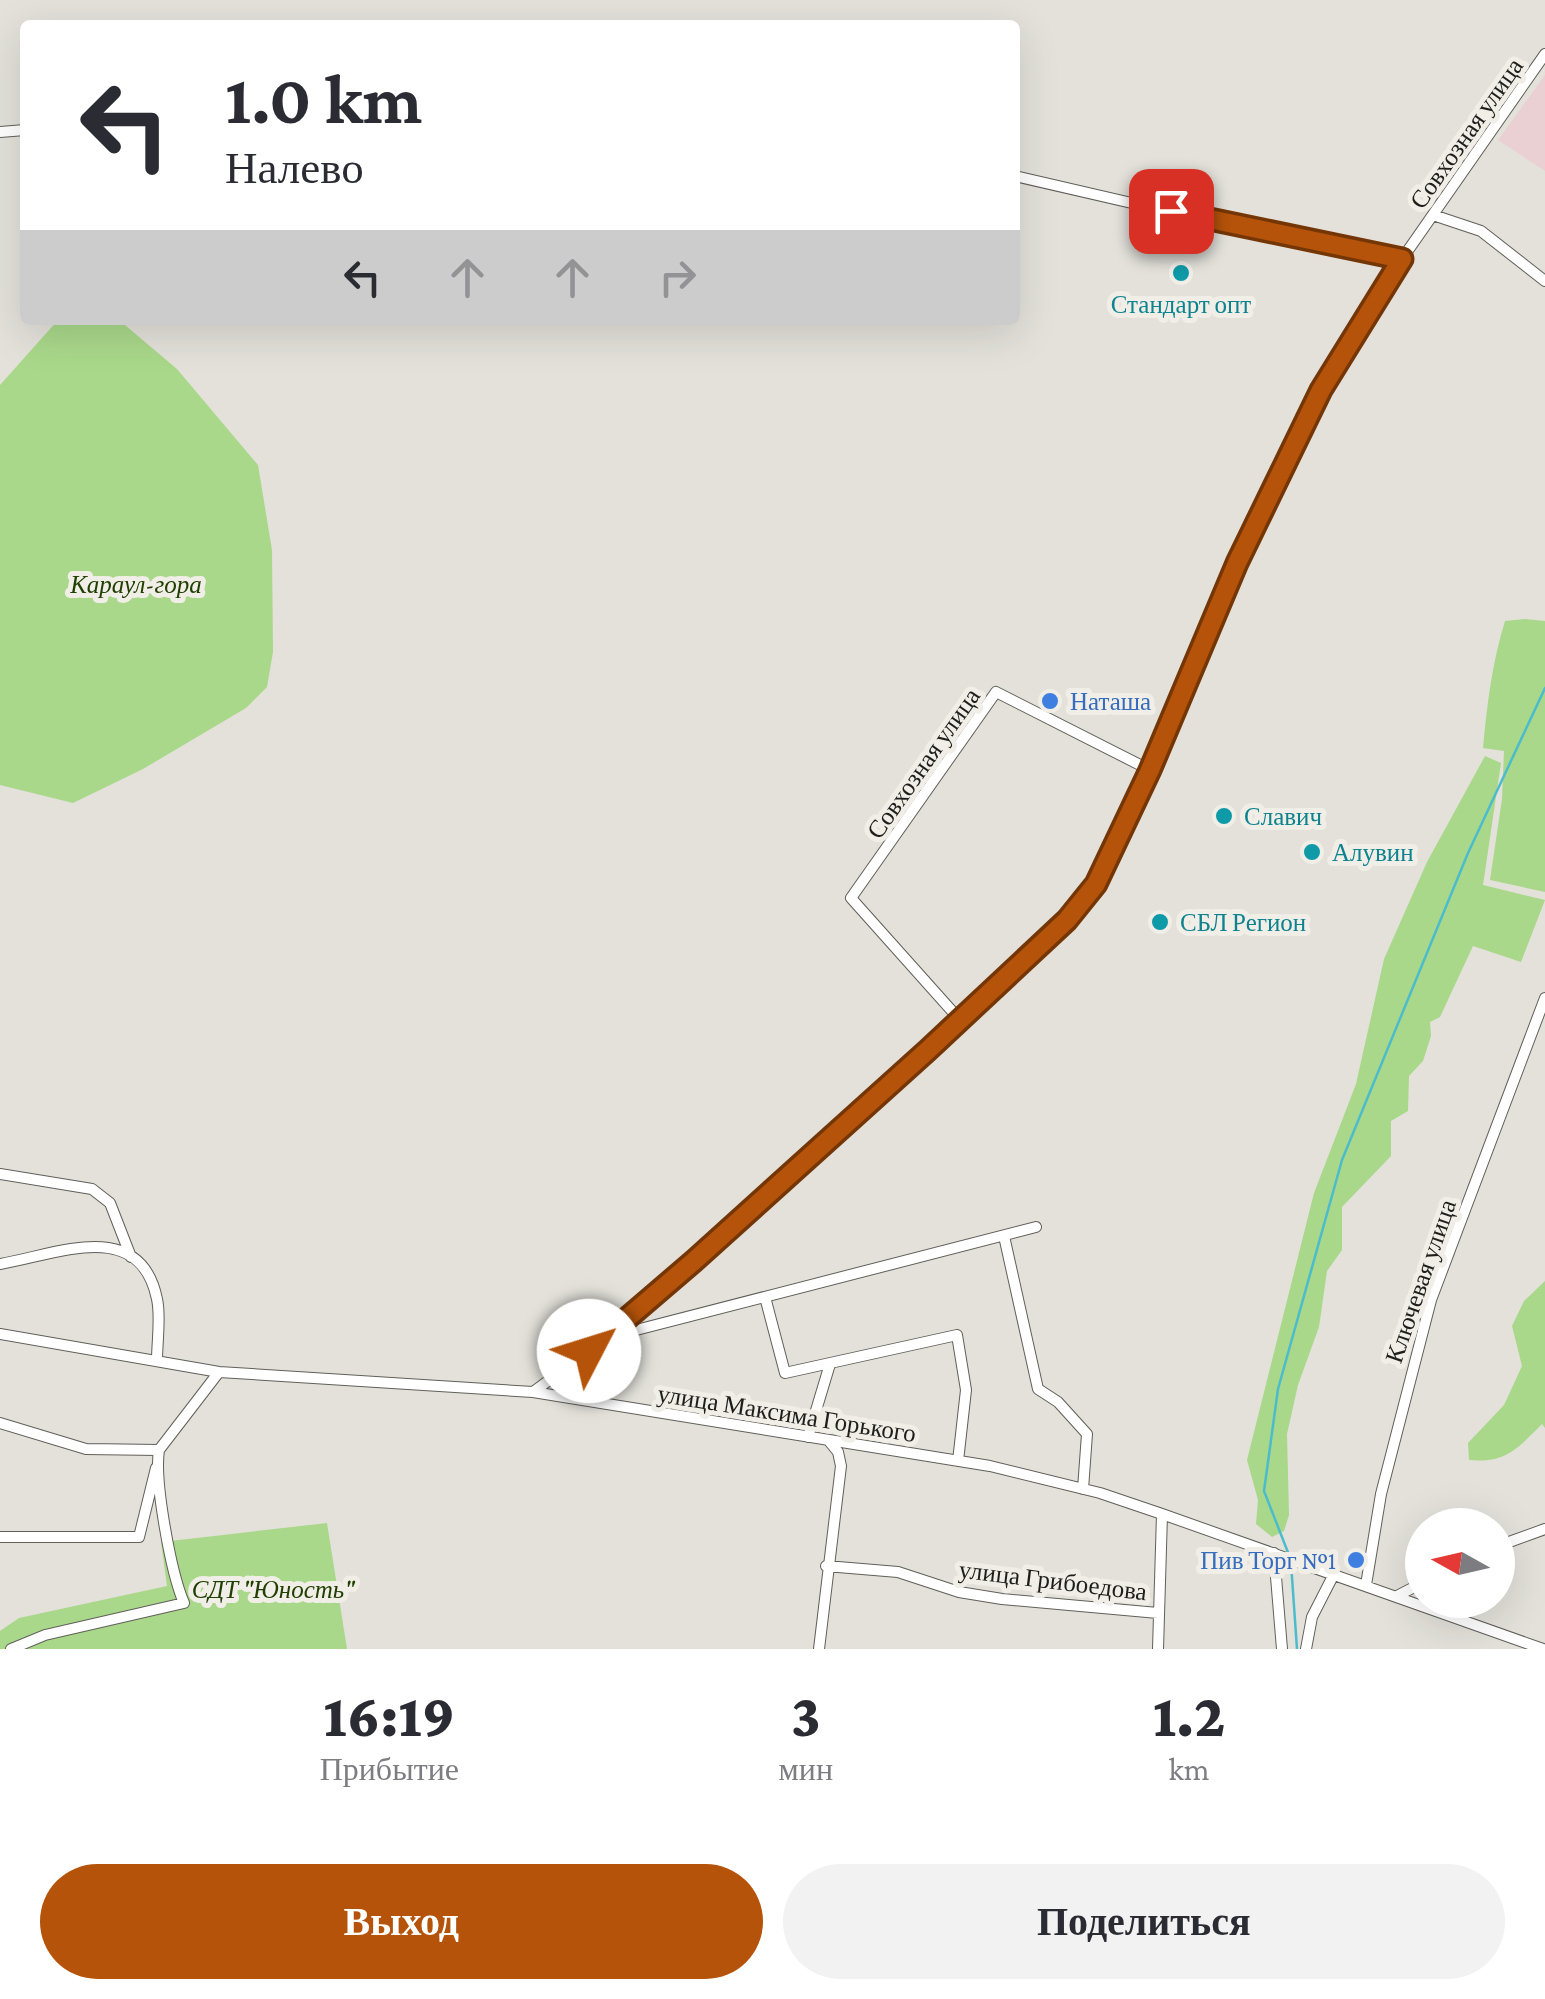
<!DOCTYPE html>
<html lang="ru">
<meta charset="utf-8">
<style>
body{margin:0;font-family:"Crimson Pro",serif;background:#f2f2f3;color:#2b2b33;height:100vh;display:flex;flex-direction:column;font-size:38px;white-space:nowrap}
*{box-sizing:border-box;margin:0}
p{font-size:32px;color:#7c7c81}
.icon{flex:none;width:55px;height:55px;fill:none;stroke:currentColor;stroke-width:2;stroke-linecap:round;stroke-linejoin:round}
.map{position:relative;height:1649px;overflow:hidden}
.sheet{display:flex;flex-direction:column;background:#fff;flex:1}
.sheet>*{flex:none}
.guide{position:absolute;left:20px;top:20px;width:1000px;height:305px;border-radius:10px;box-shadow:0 10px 40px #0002;background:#fff;color:#2b2b33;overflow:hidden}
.needle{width:65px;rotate:278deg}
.buttons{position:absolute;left:1405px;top:1508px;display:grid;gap:20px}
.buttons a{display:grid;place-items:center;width:110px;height:110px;border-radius:50%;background:#fff;box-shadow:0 10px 40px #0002;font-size:50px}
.pin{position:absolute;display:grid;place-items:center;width:85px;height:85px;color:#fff;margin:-42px;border-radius:20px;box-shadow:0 5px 15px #0006}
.me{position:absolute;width:110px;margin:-55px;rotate:50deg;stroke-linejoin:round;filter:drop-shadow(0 0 8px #0008)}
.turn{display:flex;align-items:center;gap:35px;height:210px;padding:0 40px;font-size:45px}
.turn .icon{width:130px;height:130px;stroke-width:2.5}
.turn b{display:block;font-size:70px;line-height:85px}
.lanes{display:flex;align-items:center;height:95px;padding:0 40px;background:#0003;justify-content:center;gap:50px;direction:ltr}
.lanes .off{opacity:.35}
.eta{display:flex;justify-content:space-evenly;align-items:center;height:170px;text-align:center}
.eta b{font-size:60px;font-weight:800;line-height:70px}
.action{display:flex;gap:20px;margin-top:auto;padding:20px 40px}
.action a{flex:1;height:115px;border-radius:60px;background:#b45309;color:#fff;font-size:40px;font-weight:800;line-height:115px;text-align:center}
.action a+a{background:#f2f2f3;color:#2b2b33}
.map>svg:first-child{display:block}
.industrial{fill:#ead0d3}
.green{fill:#a9d88a}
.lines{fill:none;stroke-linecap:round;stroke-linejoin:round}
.stream{stroke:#4cbccc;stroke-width:2.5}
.minor-casing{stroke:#615f59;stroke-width:12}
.minor{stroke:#fff;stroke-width:10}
.route-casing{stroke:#753606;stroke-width:25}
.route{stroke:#b45309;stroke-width:18}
.culture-dot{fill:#0f9aa8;stroke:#f0eee7;stroke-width:4}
.shop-dot{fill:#3f7fe0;stroke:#f0eee7;stroke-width:4}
.labels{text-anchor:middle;stroke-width:10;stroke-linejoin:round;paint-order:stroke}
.street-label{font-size:25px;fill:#1f1e1b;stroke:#f0eee7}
.culture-label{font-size:25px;fill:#0d838f;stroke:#f0eee7;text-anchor:start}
.park-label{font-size:25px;font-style:italic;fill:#203f00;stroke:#f0eee7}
.shop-label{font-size:25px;fill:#366cbe;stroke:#f0eee7;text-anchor:start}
</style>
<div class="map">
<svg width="1545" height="1649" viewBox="0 0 1545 1649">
<rect width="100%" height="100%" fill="#e3e1da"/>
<!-- industrial -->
<path class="industrial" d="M 1545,75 L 1545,171 L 1498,140 Z"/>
<!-- green -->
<path class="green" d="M 58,320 L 119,320 L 177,369 L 258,465 L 272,550 L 273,652 L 267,687 L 246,708 L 143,769 L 73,803 L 0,785 L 0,385 Z
M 1525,619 L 1545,621 L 1545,892 L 1490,880 L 1502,799 L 1504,751 L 1483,748 C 1487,705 1492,663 1505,621 Z
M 1485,756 L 1501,763 L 1483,885 L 1545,900 L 1521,962 L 1473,946 L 1440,1017 L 1430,1022 L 1431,1036 L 1423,1061 L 1409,1076 L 1408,1111 L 1391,1121 L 1391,1156 L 1342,1207 L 1342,1250 L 1327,1271 L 1319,1327 L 1298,1385 L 1287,1434 L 1289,1515 L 1284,1531 L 1272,1537 L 1256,1524 L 1258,1500 L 1247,1460 L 1314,1193 L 1356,1084 L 1384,959 L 1427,862 Z
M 1545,1281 L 1545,1428 L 1542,1424 C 1517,1449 1506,1463 1469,1460 L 1468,1443 L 1504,1405 L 1522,1366 L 1512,1326 L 1524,1301 Z
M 327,1523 L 347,1649 L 0,1649 L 0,1631 L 19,1618 L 167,1586 L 161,1542 Z"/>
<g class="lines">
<!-- stream -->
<path class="stream" d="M 1289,1555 L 1264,1491 L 1278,1389 L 1342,1160 L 1468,853 L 1545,688
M 1291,1563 L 1297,1649"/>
<defs>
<path id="minor" d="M 0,132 L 25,130
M 1015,176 L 1162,210 L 1402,259
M 1433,215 L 1481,231 L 1545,281
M 960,1020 L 851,898 L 996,692 L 1150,770
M 0,1174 L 92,1189 L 110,1203 L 131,1257
M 1004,1236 L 1038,1389 L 1058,1402 L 1087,1434 L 1083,1489
M 0,1264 C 55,1255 140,1216 157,1299 C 161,1317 157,1341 157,1361
M 765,1297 L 785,1373 L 957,1335 L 966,1390 L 958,1461
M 0,1334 L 219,1372 L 533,1392 L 990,1466 L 1100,1493 L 1162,1514 L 1543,1649
M 609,1337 L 1036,1227
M 533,1392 L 608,1337 L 694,1261 L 1067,920 L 1096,884 L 1150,770 L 1237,563 L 1321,390 L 1402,259 L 1545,54
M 0,1423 L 86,1449 L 159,1450
M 808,1437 L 830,1364
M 0,1537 L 139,1537 L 156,1468
M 1498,1546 L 1545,1529
M 1274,1553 L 1282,1649
M 826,1566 L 898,1572 L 959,1592 L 1002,1599 L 1158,1613
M 1366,1585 L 1381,1494 L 1431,1300 L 1545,998
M 1397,1596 L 1422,1583
M 11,1649 L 45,1635 L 184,1603 C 171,1573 154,1481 159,1450 L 219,1372
M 819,1649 L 841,1466 L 838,1452 L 829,1441
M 1158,1649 L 1162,1514
M 1306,1649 L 1312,1617 L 1334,1574"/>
</defs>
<!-- minor casing -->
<use href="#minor" class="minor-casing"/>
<!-- minor -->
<use href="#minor" class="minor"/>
</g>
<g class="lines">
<defs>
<path id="route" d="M 589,1351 L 694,1261 L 928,1050 L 1067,920 L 1096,884 L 1150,770 L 1237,563 L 1321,390 L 1402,259 L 1171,211"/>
</defs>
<!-- route casing -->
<use href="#route" class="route-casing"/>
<!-- route -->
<use href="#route" class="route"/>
</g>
<!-- markers -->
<g class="culture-dot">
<circle cx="1181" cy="273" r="10"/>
<circle cx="1224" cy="816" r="10"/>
<circle cx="1312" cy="852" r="10"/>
<circle cx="1160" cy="922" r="10"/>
</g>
<g class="shop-dot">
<circle cx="1050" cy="701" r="10"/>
<circle cx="1356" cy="1560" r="10"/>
</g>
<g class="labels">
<!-- street labels -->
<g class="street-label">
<text transform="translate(1466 133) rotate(-55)" y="9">Совхозная улица</text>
<text transform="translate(923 763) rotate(-55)" y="9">Совхозная улица</text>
<text transform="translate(1420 1281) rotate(-71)" y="9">Ключевая улица</text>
<text transform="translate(787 1413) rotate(9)" y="9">улица Максима Горького</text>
<text transform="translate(1053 1580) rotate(7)" y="9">улица Грибоедова</text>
</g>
<!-- culture labels -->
<g class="culture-label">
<text x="1181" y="313" text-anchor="middle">Стандарт опт</text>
<text x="1244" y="825">Славич</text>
<text x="1332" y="861">Алувин</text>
<text x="1180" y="931">СБЛ Регион</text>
</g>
<!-- park labels -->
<g class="park-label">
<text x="136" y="593">Караул-гора</text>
<text x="273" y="1598">СДТ "Юность"</text>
</g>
<!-- shop labels -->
<g class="shop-label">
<text x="1070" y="710">Наташа</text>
<text x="1336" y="1569" text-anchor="end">Пив Торг №1</text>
</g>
</g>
</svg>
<div class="buttons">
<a><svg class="needle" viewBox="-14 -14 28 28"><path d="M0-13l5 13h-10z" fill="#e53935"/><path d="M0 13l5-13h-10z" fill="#7c7c81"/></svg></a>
</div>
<div class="pin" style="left:1171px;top:211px;background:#d93025"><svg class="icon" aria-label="arrive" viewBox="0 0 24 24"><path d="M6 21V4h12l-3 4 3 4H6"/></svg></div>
<svg class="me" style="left:589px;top:1351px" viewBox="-20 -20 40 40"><circle r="19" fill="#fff"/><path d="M0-13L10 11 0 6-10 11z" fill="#b45309"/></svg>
<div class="guide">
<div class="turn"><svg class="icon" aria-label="left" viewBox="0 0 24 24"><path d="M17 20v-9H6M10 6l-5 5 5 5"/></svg><div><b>1.0 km</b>Налево</div></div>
<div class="lanes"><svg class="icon" aria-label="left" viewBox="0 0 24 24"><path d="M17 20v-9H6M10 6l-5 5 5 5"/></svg><svg class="icon off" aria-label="ahead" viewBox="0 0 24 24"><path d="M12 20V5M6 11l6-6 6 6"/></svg><svg class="icon off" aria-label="ahead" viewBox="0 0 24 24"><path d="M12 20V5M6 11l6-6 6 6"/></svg><svg class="icon off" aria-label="right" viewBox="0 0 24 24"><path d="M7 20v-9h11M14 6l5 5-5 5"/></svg></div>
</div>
</div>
<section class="sheet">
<div class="eta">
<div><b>16:19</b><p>Прибытие</p></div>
<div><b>3</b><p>мин</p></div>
<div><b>1.2</b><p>km</p></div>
</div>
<div class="action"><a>Выход</a><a>Поделиться</a></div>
</section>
